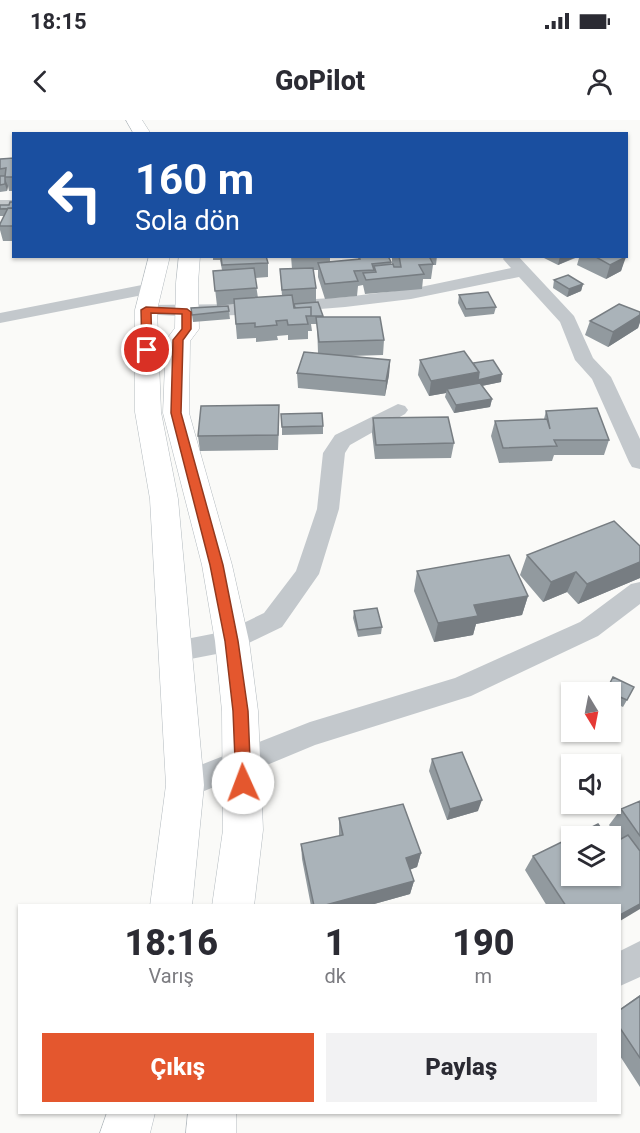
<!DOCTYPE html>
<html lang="tr">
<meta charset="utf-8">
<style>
body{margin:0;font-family:Roboto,sans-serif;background:#f2f2f3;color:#2b2b33;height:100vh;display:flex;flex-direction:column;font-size:22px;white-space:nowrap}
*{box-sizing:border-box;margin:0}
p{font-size:20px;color:#7c7c81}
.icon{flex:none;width:33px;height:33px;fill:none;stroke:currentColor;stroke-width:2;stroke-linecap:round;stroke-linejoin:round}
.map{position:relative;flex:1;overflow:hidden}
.drawer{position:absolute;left:18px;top:784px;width:603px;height:210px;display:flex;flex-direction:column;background:#fff;border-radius:0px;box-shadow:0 2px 4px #0004}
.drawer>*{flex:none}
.banner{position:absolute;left:12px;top:12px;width:616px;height:126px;border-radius:0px;box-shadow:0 2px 4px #0004;background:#1a4fa0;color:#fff;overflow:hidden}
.needle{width:39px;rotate:170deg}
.buttons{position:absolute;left:561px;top:562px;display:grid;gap:12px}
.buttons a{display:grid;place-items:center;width:60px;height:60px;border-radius:0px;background:#fff;box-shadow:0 2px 4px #0004;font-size:30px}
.pin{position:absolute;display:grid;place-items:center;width:51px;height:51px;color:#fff;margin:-26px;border:3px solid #fff;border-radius:50%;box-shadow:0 2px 6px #0007}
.me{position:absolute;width:66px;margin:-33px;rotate:358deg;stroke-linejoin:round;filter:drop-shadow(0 0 4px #0008)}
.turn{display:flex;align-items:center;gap:21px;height:126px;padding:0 24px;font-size:27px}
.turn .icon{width:78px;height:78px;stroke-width:2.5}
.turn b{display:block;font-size:42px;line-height:51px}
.eta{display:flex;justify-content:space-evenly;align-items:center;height:102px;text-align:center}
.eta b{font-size:36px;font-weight:800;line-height:42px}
.button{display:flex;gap:12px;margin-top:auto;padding:12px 24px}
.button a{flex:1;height:69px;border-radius:0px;background:#e4572e;color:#fff;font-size:24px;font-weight:800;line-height:69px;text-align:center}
.button a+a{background:#f2f2f3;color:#2b2b33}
.status{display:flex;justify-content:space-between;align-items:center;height:42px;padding:0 30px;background:#fff;direction:ltr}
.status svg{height:16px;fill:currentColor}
header{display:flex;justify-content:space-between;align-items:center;height:78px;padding:0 24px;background:#fff;font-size:27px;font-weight:800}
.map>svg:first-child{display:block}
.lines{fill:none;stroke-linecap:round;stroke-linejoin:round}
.secondary-casing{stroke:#b3babf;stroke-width:1}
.minor{fill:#c3c8cc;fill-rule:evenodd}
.secondary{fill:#fff;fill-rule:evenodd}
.wall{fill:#929a9f}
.shaded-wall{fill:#777d82}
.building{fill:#aab3b9;stroke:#777d82;stroke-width:1.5}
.route{fill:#e4572e;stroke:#94391e;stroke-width:1.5}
</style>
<div class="status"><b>18:15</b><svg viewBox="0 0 49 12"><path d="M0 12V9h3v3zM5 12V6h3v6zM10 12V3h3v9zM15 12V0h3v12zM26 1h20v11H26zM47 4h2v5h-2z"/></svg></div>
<header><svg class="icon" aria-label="back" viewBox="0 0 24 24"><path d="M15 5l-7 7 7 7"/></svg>GoPilot<svg class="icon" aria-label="person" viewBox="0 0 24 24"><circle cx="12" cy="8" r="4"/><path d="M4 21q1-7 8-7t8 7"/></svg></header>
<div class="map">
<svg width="640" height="1013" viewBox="0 0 640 1013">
<rect width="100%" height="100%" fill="#fafaf8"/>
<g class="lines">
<defs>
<path id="secondary" d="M 126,0 L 142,0 L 151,14 L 134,14 Z
M 149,136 L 170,136 L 157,190 L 161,292 L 178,379 L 204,665 L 192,786 L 150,786 L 166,665 L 150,379 L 135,292 L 135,190 Z
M 179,136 L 200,136 L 198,163 L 199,209 L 190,221 L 189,293 L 232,445 L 249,521 L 258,591 L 263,710 L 254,786 L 212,786 L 223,710 L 222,591 L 215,521 L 202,445 L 163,293 L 166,220 L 175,208 L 176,163 Z
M 107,993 L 155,993 L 150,1013 L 100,1013 Z
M 188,993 L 236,993 L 236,1013 L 186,1013 Z"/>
</defs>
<!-- secondary casing -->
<use href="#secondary" class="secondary-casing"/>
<!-- minor -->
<path class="minor" d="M 0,80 L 14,80 L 14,88 L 0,88 Z
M 505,136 L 518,136 L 574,196 L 593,238 L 611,257 L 640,319 L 640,349 L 632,347 L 629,342 L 592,259 L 575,240 L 560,202 L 519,157 L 411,179 L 345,187 L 245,195 L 179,196 L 140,194 L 137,190 L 140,186 L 146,185 L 245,184 L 345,177 L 411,169 L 511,148 L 503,139 Z
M 152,163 L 158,164 L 160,168 L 158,172 L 0,203 L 0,193 Z
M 398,284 L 405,286 L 408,290 L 405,294 L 350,325 L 345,333 L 339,389 L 319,454 L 282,507 L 232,531 L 175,542 L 166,539 L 162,531 L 166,523 L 227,511 L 264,493 L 296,451 L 317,389 L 323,333 L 335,315 Z
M 640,462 L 640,484 L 598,516 L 471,576 L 315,625 L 185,679 L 175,675 L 170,665 L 175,655 L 310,602 L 455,558 L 580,502 L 631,464 Z
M 640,821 L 640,857 L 620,866 L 620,831 Z"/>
<!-- secondary -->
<use href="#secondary" class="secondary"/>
</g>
<!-- wall -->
<path class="wall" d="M 14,38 L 14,71 L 9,71 L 8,66 L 7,71 L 0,72 L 0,39 Z
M 14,82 L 14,121 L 3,121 L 0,110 L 0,104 L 4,96 L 0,96 L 0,85 L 9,85 Z
M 213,136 L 266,136 L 268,143 L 268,157 L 255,158 L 258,178 L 282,176 L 280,149 L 292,149 L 291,136 L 351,136 L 351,138 L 330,138 L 330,142 L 358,139 L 358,136 L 388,136 L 391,142 L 391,144 L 392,144 L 392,136 L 437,136 L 436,145 L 433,145 L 431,159 L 423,159 L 422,169 L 365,174 L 363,165 L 358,166 L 357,176 L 325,179 L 318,157 L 318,150 L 313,150 L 316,168 L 316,182 L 323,197 L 384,220 L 383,235 L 351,236 L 390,240 L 389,255 L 385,276 L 298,268 L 297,253 L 318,233 L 317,204 L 311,204 L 312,211 L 308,211 L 308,219 L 288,220 L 288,215 L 277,216 L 278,220 L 256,222 L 256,218 L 237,219 L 234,184 L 217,186 L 213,151 L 222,150 L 220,140 L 213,140 Z
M 540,136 L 625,136 L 621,151 L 606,159 L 577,145 L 579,138 L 578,137 L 558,145 Z
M 554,160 L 583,164 L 581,171 L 567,177 L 553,168 Z
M 459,175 L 496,187 L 494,194 L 465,197 L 458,183 Z
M 228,186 L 230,199 L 193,202 L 191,188 Z
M 640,192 L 640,202 L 638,208 L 608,227 L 585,215 L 590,201 Z
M 420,240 L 473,243 L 501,262 L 482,266 L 492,279 L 490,287 L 454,293 L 445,277 L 446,273 L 429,276 L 418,255 Z
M 546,291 L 609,320 L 604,335 L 554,335 L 552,341 L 499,343 L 491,316 L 495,301 L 544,299 Z
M 373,298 L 454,323 L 451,338 L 375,339 L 372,313 Z
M 279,300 L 278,330 L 200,331 L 198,316 Z
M 323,306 L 323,314 L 282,315 L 282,307 Z
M 640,426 L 640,458 L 578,484 L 567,472 L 543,482 L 520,455 L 527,435 Z
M 417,451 L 528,476 L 522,495 L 476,504 L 473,515 L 434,522 L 414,471 Z
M 354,491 L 382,507 L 381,514 L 358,517 L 353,498 Z
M 613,557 L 627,580 L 623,587 L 610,581 L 610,573 L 604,573 Z
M 432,639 L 478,691 L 447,700 L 429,651 Z
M 640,681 L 640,789 L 620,786 L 547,786 L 525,750 L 533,736 L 612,724 L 620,720 L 609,705 L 621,689 Z
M 339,698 L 421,733 L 417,747 L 410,749 L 414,761 L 410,774 L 367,786 L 311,786 L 302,739 L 301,724 L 339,716 Z
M 640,875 L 640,967 L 620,936 L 620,889 Z"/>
<!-- shaded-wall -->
<path class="shaded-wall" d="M 5,59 L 8,66 L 7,71 L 5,64 Z
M 560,136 L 578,136 L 558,145 Z
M 626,137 L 621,151 L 606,159 L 610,145 Z
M 583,164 L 581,171 L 567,177 L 569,169 Z
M 640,195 L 640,202 L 638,208 L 608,227 L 613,212 Z
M 390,240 L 389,255 L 385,276 L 386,261 Z
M 479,252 L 502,254 L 501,262 L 476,267 L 447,269 L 446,273 L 429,276 L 431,261 Z
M 492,279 L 490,287 L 454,293 L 456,285 Z
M 640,442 L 640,458 L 578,484 L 587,464 Z
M 576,452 L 567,472 L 543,482 L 551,462 Z
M 528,476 L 522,495 L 476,504 L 473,515 L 434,522 L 438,503 L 474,485 Z
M 482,680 L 478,691 L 447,700 L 450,689 Z
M 421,733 L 417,747 L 402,753 L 406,738 Z
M 414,761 L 410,774 L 367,786 L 322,786 Z
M 640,784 L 640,789 L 620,801 L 620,795 Z"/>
<!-- building -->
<path class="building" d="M 14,38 L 14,57 L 5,57 L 6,48 L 0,49 L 0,39 Z
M 0,56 L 5,56 L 5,64 L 0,65 Z
M 10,82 L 14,82 L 14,88 L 0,89 L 0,85 L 9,85 Z
M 8,88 L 14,88 L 14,106 L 0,106 L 0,104 Z
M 221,136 L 266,136 L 268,143 L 222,145 Z
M 359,136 L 388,136 L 391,142 L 372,144 L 374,150 L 354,151 L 358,161 L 325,164 L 318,143 L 360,139 Z
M 399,136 L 429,136 L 433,144 L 419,145 L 424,154 L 366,160 L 363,153 L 376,152 L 374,146 L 393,144 L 394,147 L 401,147 Z
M 594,136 L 625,136 L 626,137 L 610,145 Z
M 254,148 L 257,168 L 215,171 L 213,151 Z
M 313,148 L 316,168 L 282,170 L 280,149 Z
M 568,155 L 583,164 L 569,169 L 554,160 Z
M 488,172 L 496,187 L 466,189 L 459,175 Z
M 292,175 L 294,188 L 311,187 L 311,196 L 306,196 L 308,204 L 288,205 L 287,200 L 276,201 L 277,205 L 255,207 L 255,203 L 236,204 L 234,179 Z
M 318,182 L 323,196 L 311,196 L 311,187 L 295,188 L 294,184 Z
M 619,184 L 640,192 L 640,195 L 613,212 L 590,201 Z
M 228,186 L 229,191 L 192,195 L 191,188 Z
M 316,197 L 380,197 L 384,220 L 319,222 Z
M 464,231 L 479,252 L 431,261 L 420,240 Z
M 304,232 L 390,240 L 386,261 L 297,253 Z
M 493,240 L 502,254 L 478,260 L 479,252 L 473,243 Z
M 480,263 L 492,279 L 456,285 L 447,269 Z
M 279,285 L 278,315 L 198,316 L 201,286 Z
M 597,288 L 609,320 L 554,320 L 557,326 L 503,328 L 495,301 L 547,299 L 550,309 L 546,291 Z
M 322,293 L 323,306 L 282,307 L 281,294 Z
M 448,297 L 454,323 L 376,325 L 373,298 Z
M 614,401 L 640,426 L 640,442 L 587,464 L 576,452 L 551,462 L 527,435 Z
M 509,435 L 528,476 L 474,485 L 478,496 L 438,503 L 417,451 Z
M 377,488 L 382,507 L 358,510 L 354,491 Z
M 613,557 L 634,567 L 627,580 L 606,571 Z
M 462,632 L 482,680 L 450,689 L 432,639 Z
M 640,681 L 640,716 L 621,689 Z
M 403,684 L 421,733 L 406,738 L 414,761 L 322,786 L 314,786 L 301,724 L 343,715 L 339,698 Z
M 598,704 L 607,717 L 572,717 Z
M 628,715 L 640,731 L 640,784 L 620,795 L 620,786 L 566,786 L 533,736 L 572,717 L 572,756 L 610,756 L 610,722 L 612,724 Z
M 640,876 L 640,938 L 620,908 L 620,890 Z"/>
<!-- route -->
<path class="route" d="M 146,187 L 187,189 L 191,192 L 191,209 L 183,220 L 181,293 L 223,445 L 238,521 L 248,591 L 251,663 L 249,668 L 243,670 L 238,668 L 236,663 L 233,591 L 225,521 L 210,445 L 171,293 L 173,220 L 182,209 L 182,194 L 151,193 L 152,230 L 147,233 L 142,230 L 141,190 Z"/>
</svg>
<div class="buttons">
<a><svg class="needle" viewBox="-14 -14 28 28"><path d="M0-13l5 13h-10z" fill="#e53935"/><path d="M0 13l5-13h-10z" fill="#7c7c81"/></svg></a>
<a><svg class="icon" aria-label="sound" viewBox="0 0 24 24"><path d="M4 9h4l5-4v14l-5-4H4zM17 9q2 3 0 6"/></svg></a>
<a><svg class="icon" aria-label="layers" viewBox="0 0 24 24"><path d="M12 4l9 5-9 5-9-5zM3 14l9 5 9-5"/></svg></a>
</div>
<div class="pin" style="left:147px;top:230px;background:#d93025"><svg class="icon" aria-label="arrive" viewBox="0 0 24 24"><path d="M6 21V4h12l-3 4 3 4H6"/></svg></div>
<svg class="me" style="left:243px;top:663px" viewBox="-20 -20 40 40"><circle r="19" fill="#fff"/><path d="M0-13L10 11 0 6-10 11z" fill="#e4572e"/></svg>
<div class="banner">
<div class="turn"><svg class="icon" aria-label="left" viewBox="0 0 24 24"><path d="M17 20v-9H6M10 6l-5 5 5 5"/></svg><div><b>160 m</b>Sola dön</div></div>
</div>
<section class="drawer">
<div class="eta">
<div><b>18:16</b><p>Varış</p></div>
<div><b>1</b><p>dk</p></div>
<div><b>190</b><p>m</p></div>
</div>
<div class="button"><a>Çıkış</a><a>Paylaş</a></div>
</section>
</div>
